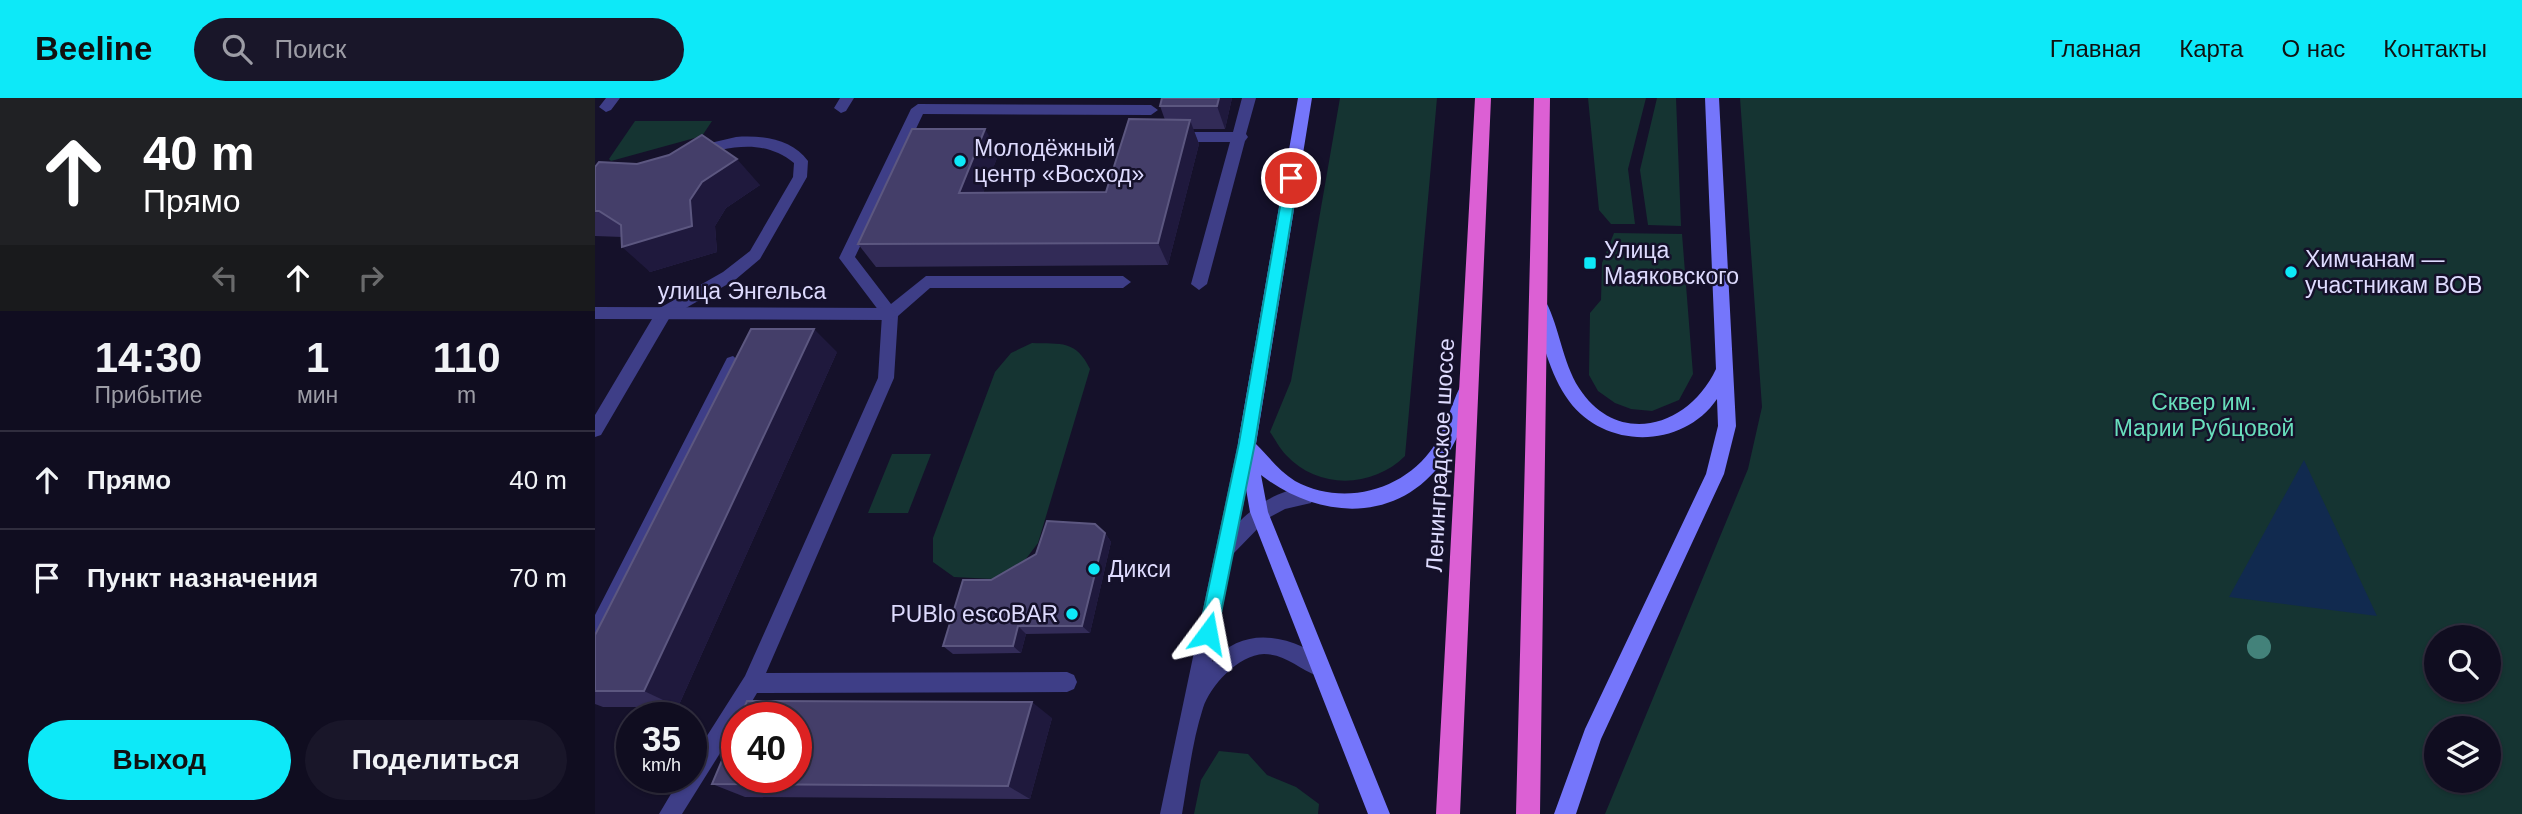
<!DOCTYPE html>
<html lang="ru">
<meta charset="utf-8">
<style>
body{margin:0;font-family:Arial,sans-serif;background:#191629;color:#f1f3f6;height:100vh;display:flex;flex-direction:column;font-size:26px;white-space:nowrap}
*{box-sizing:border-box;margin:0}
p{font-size:23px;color:#9c9ca5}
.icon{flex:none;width:38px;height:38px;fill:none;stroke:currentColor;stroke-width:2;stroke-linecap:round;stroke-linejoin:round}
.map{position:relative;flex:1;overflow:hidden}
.panel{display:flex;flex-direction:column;background:#100d20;width:595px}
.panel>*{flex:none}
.guide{background:#202124;color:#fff;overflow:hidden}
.controls{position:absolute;left:1829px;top:527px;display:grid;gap:14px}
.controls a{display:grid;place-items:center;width:77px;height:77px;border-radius:50%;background:#100d20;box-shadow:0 2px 5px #0004,0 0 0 2px #302d3e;font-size:35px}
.speed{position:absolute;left:21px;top:604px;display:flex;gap:14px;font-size:35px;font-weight:700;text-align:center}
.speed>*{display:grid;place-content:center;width:91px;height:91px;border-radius:50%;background:#100d20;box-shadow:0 2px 5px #0004,0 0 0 2px #302d3e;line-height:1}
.speed small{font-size:18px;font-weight:400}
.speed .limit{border:10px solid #d22;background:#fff;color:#111}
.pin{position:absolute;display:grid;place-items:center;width:60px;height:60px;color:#fff;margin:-30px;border:4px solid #fff;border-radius:50%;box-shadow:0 2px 7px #0007}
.me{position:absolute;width:77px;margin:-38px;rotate:13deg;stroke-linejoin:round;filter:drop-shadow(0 0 5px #0008)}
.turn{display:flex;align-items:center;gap:24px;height:147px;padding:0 28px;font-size:32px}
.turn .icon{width:91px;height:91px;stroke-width:2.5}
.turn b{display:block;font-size:49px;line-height:60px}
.lanes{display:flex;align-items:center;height:66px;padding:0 28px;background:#0003;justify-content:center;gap:35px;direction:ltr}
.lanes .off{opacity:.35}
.eta{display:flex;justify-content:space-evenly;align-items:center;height:119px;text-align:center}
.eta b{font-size:42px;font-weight:700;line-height:49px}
.primary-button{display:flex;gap:14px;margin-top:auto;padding:14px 28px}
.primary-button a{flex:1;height:80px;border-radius:42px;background:#0de9f8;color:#111;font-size:28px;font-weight:700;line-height:80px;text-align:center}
.primary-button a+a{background:#191629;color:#f1f3f6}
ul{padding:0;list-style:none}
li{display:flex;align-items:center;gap:21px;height:98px;padding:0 28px;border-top:2px solid #302d3e}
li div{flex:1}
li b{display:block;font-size:26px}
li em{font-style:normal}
header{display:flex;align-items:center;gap:42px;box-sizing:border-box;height:98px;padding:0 35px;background:#0de9f8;color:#111}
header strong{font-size:33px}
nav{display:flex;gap:38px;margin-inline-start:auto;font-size:24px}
.search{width:490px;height:63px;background:#191629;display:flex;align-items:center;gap:18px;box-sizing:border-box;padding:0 24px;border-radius:38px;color:#9c9ca5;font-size:26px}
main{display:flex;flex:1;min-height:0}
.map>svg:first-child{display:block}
.green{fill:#153432;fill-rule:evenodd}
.water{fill:#112a4f}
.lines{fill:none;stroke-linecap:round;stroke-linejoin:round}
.service{fill:#3e3e87;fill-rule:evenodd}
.minor{fill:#3e3e87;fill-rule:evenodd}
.tertiary{fill:#3e3e87;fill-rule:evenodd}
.secondary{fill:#7576fb;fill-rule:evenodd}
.trunk{fill:#dc60d4;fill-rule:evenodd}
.tree{fill:#43827a}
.wall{fill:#322b57}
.shaded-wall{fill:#1f193d}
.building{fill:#443e69;stroke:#5c5780;stroke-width:2}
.route{fill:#0de9f8;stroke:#0897a1;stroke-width:2}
.poi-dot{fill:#0de9f8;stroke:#15112a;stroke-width:2.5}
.labels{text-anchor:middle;stroke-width:5;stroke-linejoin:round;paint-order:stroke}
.poi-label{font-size:23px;fill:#dedbfe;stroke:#15112a;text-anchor:start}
.street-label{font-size:23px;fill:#dedbfe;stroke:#15112a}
.park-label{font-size:23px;fill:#68debc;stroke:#15112a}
</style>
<header>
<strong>Beeline</strong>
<div class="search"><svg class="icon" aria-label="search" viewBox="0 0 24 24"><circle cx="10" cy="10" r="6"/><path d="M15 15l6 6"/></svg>Поиск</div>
<nav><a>Главная</a><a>Карта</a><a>О нас</a><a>Контакты</a></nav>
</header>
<main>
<section class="panel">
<div class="guide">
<div class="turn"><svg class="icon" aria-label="ahead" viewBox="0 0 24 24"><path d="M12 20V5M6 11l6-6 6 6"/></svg><div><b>40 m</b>Прямо</div></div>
<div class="lanes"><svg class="icon off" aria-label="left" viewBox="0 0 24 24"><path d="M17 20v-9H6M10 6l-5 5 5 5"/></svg><svg class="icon" aria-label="ahead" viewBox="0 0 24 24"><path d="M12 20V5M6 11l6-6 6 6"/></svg><svg class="icon off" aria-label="right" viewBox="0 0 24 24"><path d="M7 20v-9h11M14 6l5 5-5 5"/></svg></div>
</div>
<div class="eta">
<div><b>14:30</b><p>Прибытие</p></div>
<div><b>1</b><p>мин</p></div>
<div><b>110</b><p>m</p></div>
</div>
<ul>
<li><svg class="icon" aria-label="ahead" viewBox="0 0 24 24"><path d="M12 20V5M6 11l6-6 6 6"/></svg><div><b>Прямо</b></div><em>40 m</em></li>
<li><svg class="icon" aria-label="arrive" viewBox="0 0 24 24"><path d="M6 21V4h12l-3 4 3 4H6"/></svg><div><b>Пункт назначения</b></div><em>70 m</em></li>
</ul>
<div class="primary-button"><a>Выход</a><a>Поделиться</a></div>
</section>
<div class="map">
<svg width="1927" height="716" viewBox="0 0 1927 716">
<rect width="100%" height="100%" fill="#15112a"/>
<!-- green -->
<path class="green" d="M 745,0 L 842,0 L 810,358 C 778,390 723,392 691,357 C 685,351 680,341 675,334 L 696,283 Z
M 993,0 L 1051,0 L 1033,71 L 1040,126 L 1016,126 L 1004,112 Z
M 1062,0 L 1081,0 L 1086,128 L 1053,127 L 1045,72 Z
M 1145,0 L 1927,0 L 1927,716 L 1010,716 L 1153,371 L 1167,309 ZM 1841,539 L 1894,539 L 1894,592 L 1841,592 ZM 1841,630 L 1894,630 L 1894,682 L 1841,682 Z
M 40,23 L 117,23 L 107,38 L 16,63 L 14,61 Z
M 1019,135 L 1087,136 L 1098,276 L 1084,302 L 1057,313 L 1036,311 L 1020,305 L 1003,293 L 994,277 L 995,215 L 1006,202 L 1007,165 Z
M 437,245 C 466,246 481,242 495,271 L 443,445 L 424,470 L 398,481 L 359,479 L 338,464 L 338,440 L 400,274 L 416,255 Z
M 297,356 L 336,356 L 313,415 L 273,415 Z
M 624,653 L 653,656 L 672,677 L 701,689 L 724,706 L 723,716 L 599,716 L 606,682 Z"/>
<!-- water -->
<path class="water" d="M 1709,362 L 1782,518 L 1634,499 Z"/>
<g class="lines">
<!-- service -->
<path class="service" d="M 11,0 L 25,0 L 16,12 L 11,14 L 4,9 Z
M 245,0 L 259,0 L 251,13 L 246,15 L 239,10 Z
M 647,0 L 661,0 L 651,36 L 653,39 L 650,43 L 612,186 L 604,192 L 596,186 L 635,44 L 579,44 L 572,39 L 579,34 L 638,34 Z
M 323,6 L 556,7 L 563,12 L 556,17 L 328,16 L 260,159 L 296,206 L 331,178 L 528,178 L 536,184 L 528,190 L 335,190 L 303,218 L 299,280 L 171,575 L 472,574 L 479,577 L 482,584 L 479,591 L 472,594 L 162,595 L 147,620 L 142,620 L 142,628 L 87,716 L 64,716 L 86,679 L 96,679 L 96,663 L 150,578 L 283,280 L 287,217 L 244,160 L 316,11 Z
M 141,39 C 167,37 197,41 213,63 L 212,79 L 165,161 L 140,182 L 75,219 L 6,337 L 0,339 L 0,317 L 63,211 L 128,174 L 155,153 L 198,79 L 199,65 C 168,40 134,49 99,59 L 92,54 L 94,50 Z
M 138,258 L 146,265 L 7,543 L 0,546 L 0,517 L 132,260 Z"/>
<!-- minor -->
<path class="minor" d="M 0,209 L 295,210 L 303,216 L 295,222 L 0,221 Z"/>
<!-- tertiary -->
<path class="tertiary" d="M 652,338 L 658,340 L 661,345 L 645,423 C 661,407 693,385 716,393 L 719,399 L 716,405 L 690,411 L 673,420 L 638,456 L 617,564 C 642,535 675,534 708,549 C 717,553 729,559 733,569 L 730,576 L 723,578 C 704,571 690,556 669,556 C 643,557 615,588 608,610 C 597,644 593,682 587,716 L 565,716 L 643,345 L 646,340 Z"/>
<!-- secondary -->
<path class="secondary" d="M 703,0 L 717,0 L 661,346 C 674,359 684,373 700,383 C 748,409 809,393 839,348 C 851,330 855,309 865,289 L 877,289 L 879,294 C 871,319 862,346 845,367 C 798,427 721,420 666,377 L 673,414 L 795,716 L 773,716 L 655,414 L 643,345 Z
M 1110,0 L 1124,0 L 1141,328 L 1129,376 L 1006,641 L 981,716 L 959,716 L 990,631 L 1111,376 L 1123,328 L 1122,301 C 1088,351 1010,352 974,303 C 954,276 947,240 937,208 L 945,202 L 951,204 C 965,231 967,263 984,290 C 1023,350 1094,329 1121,271 Z"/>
<!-- trunk -->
<path class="trunk" d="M 880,0 L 896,0 L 865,716 L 841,716 Z
M 939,0 L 955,0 L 945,716 L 921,716 Z"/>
</g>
<!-- trees -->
<circle class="tree" cx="1664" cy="549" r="12"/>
<!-- wall -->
<path class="wall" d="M 567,0 L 637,0 L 630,31 L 598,31 L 604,46 L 573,167 L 281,169 L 263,146 L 404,55 L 388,95 L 511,94 L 570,22 L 565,8 Z
M 0,69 L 165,87 L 131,110 L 120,128 L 122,154 L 55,174 L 27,139 L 0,138 Z
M 242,254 L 83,609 L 8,609 L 0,606 L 0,537 Z
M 510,435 L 516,444 L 495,535 L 431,536 L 426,555 L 358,556 L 348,548 Z
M 457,620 L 435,701 L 150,699 L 117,686 Z"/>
<!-- shaded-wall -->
<path class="shaded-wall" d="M 624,0 L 637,0 L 630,31 L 622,8 Z
M 595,22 L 604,46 L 573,167 L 563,145 Z
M 390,31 L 404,55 L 379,118 L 364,95 Z
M 142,61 L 165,87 L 131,110 L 120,128 L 122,154 L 55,174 L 27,149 L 95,102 L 107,84 Z
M 219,231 L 242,254 L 83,609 L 49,593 Z
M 510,435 L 516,444 L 495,535 L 487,528 Z
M 423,528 L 431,536 L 426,555 L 418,548 Z
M 437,604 L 457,620 L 435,701 L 413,688 Z"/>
<!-- building -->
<path class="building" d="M 567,0 L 624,0 L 622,8 L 565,8 Z
M 534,21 L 595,22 L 563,145 L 263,146 L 317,31 L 390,31 L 364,95 L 511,94 Z
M 107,37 L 142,61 L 107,84 L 95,102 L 97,128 L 27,149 L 26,127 L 4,113 L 0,113 L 0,69 L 4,64 L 42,66 L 74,57 Z
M 156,231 L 219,231 L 49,593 L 0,593 L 0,537 Z
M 452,423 L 500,426 L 510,435 L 487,528 L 423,528 L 418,548 L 348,548 L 368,482 L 396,482 L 441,456 Z
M 152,603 L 437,604 L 413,688 L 117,686 L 142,627 L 142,679 L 201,679 L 201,620 L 145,620 Z"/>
<!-- route -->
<path class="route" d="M 696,75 L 703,80 L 660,345 L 622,535 L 619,540 L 613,543 L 607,540 L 604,535 L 644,345 L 690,80 Z"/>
<!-- markers -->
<g class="poi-dot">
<circle cx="365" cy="63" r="7"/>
<rect x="988" y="158" width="14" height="14" rx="3.5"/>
<circle cx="1696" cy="174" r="7"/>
<circle cx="499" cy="471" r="7"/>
<circle cx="477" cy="516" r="7"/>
</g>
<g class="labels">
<!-- poi labels -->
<g class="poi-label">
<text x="379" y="58">Молодёжный<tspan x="379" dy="26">центр «Восход»</tspan></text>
<text x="1009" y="160">Улица<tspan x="1009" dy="26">Маяковского</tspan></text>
<text x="1710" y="169">Химчанам —<tspan x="1710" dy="26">участникам ВОВ</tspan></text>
<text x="513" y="479">Дикси</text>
<text x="463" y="524" text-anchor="end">PUBlo escoBAR</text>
</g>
<!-- street labels -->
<g class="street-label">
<text x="147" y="201">улица Энгельса</text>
<text transform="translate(845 357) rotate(-87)" y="8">Ленинградское шоссе</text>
</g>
<!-- park labels -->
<g class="park-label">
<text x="1609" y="312">Сквер им.<tspan x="1609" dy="26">Марии Рубцовой</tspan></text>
</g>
</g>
</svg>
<div class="controls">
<a><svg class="icon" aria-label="search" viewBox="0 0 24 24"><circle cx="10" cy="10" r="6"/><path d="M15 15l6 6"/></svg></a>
<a><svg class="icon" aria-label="layers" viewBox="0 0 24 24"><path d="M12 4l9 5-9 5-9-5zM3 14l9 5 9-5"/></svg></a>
</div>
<div class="speed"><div>35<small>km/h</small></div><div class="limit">40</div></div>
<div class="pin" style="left:696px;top:80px;background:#d93025"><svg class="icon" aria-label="arrive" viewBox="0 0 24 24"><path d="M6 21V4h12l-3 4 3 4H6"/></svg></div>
<svg class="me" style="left:613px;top:535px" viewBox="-20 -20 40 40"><path d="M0-17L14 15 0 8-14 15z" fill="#0de9f8" stroke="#fff" stroke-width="4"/></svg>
</div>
</main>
